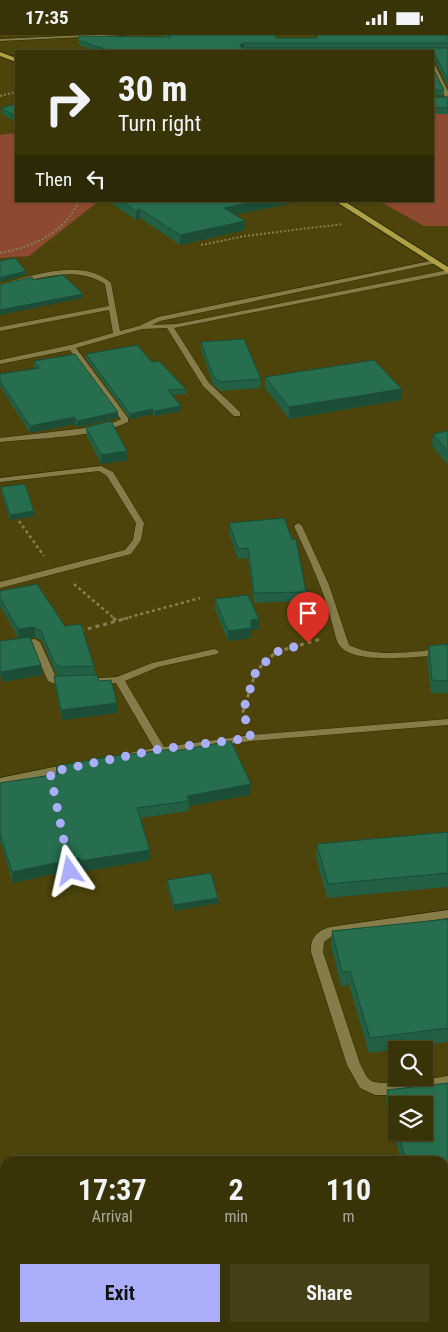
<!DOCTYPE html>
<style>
body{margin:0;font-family:"Roboto Condensed",sans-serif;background:#443f16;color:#f1f3f6;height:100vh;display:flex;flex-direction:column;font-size:19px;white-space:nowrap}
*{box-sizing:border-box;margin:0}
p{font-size:16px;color:#abaa9c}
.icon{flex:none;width:28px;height:28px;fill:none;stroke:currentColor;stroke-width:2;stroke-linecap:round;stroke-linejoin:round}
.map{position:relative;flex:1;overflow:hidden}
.side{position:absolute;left:0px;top:1121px;width:449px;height:176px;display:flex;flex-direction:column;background:#393308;border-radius:15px 15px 0 0;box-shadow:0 1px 4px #0004,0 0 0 1px #534e29}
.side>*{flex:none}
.top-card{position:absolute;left:15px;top:15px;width:419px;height:152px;border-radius:0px;box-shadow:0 1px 4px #0004,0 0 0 1px #534e29;background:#393308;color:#f1f3f6;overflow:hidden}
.buttons{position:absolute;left:388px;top:1006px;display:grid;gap:10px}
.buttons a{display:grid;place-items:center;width:45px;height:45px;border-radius:0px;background:#393308;box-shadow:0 1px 4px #0004,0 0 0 1px #534e29;font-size:25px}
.pin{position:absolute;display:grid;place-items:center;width:42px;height:42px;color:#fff;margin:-51px -21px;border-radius:50% 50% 50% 0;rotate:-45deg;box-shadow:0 0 5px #0007}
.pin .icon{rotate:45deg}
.me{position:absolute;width:55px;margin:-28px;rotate:349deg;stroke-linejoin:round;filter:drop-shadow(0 0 4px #0008)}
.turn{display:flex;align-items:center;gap:18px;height:105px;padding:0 20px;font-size:22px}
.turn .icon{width:65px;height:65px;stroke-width:2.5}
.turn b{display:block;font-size:35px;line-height:42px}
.then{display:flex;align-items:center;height:48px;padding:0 20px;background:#0003;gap:10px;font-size:19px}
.eta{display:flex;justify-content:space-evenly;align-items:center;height:85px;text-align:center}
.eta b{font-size:30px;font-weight:700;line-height:35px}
.button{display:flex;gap:10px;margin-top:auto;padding:10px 20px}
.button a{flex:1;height:58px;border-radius:0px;background:#abaffb;color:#111;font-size:20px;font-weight:700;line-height:58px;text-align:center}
.button a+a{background:#443f16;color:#f1f3f6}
.status{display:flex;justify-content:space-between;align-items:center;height:35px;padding:0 25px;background:#393308;direction:ltr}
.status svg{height:14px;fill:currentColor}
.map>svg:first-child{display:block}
.green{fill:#8e4a30}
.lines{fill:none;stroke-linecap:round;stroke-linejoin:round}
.minor-casing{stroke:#302a00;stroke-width:1}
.tertiary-casing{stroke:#302a00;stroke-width:1}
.primary-casing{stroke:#302a00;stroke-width:2}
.path-far2{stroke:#857f51;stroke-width:2;stroke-dasharray:2 2;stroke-linecap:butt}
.path-far1{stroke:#857f51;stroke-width:2.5;stroke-dasharray:3 3;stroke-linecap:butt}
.path{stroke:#857f51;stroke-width:3;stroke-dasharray:4 4;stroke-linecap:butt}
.minor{fill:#857d49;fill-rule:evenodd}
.tertiary{fill:#857d49;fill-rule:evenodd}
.primary{fill:#aea045;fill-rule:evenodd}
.wall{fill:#225f43;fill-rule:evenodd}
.shaded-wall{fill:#1b4d37}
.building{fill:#276e4e;stroke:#1b4d37}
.route{stroke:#abaffb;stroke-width:9;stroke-dasharray:0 16.2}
</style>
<div class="status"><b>17:35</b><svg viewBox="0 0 49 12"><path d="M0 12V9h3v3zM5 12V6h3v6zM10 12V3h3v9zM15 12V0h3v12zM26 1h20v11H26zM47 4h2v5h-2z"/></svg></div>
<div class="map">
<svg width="448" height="1297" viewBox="0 0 448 1297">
<rect width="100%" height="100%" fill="#4c440b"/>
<!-- green -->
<path class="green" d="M 433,79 L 448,79 L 448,191 L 424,191 L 379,166 L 432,166 Z
M 16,98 L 16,166 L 99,166 L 29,221 L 0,223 L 0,100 Z"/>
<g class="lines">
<defs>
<path id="minor" d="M 432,24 L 448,56 L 448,64 L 445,62 L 432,32 Z
M 435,225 L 438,227 L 437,228 L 160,286 L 152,290 L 177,289 L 448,235 L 448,239 L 174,293 L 209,348 L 240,377 L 240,381 L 234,381 L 203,351 L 167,293 L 142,294 L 76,313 L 128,383 L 128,387 C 96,403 36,403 0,407 L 0,403 L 86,393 L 115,387 L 121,384 L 70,315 L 0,329 L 0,325 L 71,310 L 113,298 L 109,275 L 0,296 L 0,292 L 109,271 L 105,249 C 74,229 33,245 0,253 L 0,249 C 33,241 82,222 111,248 L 120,296 L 139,291 L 158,282 Z
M 101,431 L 113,437 L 144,488 L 141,505 L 131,519 L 0,553 L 0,547 L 125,515 L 133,505 L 136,488 L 107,441 L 99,436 L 0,447 L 0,443 Z
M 298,488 L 302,491 L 329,550 L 349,610 C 376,624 419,616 448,613 L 448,619 C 425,621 359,630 342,613 C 335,607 335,596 332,588 C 324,554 308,522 294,491 Z
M 35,604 L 40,607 L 56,642 L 72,646 L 73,648 L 72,650 L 58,650 L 48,646 L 32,610 L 0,615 L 0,609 Z
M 214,614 L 217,615 L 219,617 L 217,619 L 158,632 L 125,646 L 164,712 L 251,700 L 448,684 L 448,690 L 251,706 L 133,723 L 129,722 L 128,720 L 129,718 L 154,713 L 116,648 L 85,650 L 80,647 L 85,644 L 117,642 L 152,628 Z
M 68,729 L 72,730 L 73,733 L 72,736 L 0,751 L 0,743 Z
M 448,875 L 448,883 L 332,901 L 324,907 L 323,917 L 360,1029 C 363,1034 366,1042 370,1045 C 380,1053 434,1043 448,1041 L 448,1053 L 390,1060 L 375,1060 L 360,1053 L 347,1030 L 311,917 C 310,903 317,896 330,892 Z
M 444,1183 L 448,1183 L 448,1197 L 444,1196 Z
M 0,1185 L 5,1185 L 5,1199 L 0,1199 Z
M 388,1292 L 404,1292 L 404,1297 L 388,1297 Z"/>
<path id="tertiary" d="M 89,0 L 124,0 L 0,6 L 0,4 Z"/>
<path id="primary" d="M 0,17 L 16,23 L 16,27 L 0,21 Z
M 335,166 L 344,166 L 448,232 L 448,238 Z"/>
</defs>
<!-- minor casing -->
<use href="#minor" class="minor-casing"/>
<!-- tertiary casing -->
<use href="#tertiary" class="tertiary-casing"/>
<!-- primary casing -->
<use href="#primary" class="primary-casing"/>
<!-- path-far2 -->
<path class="path-far2" d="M 0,61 L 16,57
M 201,210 L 245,201 L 343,189
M 0,218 C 34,212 64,198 79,166"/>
<!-- path-far1 -->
<path class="path-far1" d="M 19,486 L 44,521
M 74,549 L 115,584
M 123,584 L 200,563"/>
<!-- path -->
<path class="path" d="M 113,583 L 117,586
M 80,596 L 128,583
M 246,685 L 243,676 L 256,636 L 276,617 L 321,604"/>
<!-- minor -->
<use href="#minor" class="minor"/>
<!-- tertiary -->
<use href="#tertiary" class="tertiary"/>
<!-- primary -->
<use href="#primary" class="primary"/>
</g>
<!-- wall -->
<path class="wall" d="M 162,0 L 275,0 L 276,3 L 317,3 L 448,0 L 448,52 L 434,23 L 432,23 L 432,16 L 96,16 L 79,10 L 78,5 L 165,2 Z
M 432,31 L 444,55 L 443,60 L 432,61 Z
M 432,62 L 448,62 L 448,79 L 432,79 Z
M 16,69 L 16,87 L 2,79 L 1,73 Z
M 108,166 L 303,166 L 235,179 L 245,186 L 245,195 L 180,210 L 140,183 L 136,185 Z
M 201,307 L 261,344 L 261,353 L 220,356 L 213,349 L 201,315 Z
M 86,319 L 152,327 L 186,354 L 186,359 L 171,360 L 181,371 L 181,376 L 155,381 L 153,379 L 130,384 L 86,324 Z
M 34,326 L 118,383 L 77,392 L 75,389 L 30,398 L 0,351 L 0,339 L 35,334 L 34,332 Z
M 265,342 L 401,365 L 289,384 L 265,353 Z
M 86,392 L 127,416 L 128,425 L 101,429 L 87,401 Z
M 448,396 L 448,430 L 432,411 L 433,399 Z
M 1,452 L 35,481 L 10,485 L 1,457 Z
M 229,488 L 306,557 L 306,566 L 254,568 L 248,523 L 238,524 L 229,498 Z
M 0,556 L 65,591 L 94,631 L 95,640 L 117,678 L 62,685 L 55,651 L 54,641 L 59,641 L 55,637 L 42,606 L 35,602 L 30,603 L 41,630 L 42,640 L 2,647 L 0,639 L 0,606 L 19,604 L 0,571 Z
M 215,564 L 259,584 L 259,594 L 251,595 L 251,603 L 228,606 L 215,574 Z
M 448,609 L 448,658 L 431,658 L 427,623 L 429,611 Z
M 174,716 L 250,760 L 189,771 L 189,776 L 140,783 L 150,815 L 150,825 L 81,837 L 80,833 L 13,848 L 0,805 L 0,748 L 56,739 L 56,731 Z
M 448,797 L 448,852 L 327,863 L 316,823 L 317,809 Z
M 167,845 L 218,868 L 174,876 L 167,851 Z
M 448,884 L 448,1007 L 369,1018 L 349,950 L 341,951 L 331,911 L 332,896 Z
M 448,1048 L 448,1149 L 444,1150 L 444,1126 L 401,1126 L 386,1068 L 387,1055 ZM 396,1070 L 424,1098 L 396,1098 Z"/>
<!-- shaded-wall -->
<path class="shaded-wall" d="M 244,8 L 244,13 L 240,16 L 240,10 Z
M 257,166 L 303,166 L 224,182 L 224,173 Z
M 140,174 L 140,183 L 136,185 L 136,176 Z
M 245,186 L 245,195 L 180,210 L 180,200 Z
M 26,236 L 26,240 L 0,247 L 0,243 Z
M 83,259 L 83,263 L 0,280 L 0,275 Z
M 402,354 L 401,365 L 289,384 L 289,372 Z
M 181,371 L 181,376 L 155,381 L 155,376 Z
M 153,374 L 153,379 L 130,384 L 130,379 Z
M 118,377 L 118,383 L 77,392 L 77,386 Z
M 75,382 L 75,389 L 30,398 L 30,391 Z
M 127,416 L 128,425 L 101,429 L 101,420 Z
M 34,476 L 35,481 L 10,485 L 10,480 Z
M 259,584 L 259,594 L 251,595 L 251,603 L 228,606 L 228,596 L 251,585 Z
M 34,592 L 35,602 L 19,604 L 18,594 Z
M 41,630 L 42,640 L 2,647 L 1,637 Z
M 117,668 L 117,678 L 62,685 L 61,675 Z
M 251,749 L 250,760 L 189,771 L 189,766 L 187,761 Z
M 150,815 L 150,825 L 81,837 L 80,826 Z
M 80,823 L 80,833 L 13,848 L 12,837 Z
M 218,863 L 218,868 L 174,876 L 174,870 Z"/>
<!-- building -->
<path class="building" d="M 168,0 L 275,0 L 276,3 L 317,3 L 318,0 L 448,0 L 448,8 L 244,8 L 240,10 L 242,13 L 448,13 L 448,45 L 434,18 L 432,18 L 432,16 L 110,16 L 78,5 L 79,1 L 170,2 Z
M 432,31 L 444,55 L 432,55 Z
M 432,62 L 448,62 L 448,73 L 432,73 Z
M 16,69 L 16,81 L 1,73 Z
M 122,166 L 257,166 L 224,173 L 245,186 L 180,200 L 140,174 L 136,176 Z
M 15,223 L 26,236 L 0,243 L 0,226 Z
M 63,240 L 83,259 L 0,275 L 0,250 L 32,242 L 34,245 Z
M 244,304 L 261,344 L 220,347 L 213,341 L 201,307 Z
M 137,310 L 152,327 L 159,326 L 186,354 L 168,355 L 181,371 L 155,376 L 153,374 L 130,379 L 86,319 Z
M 75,319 L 118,377 L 77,386 L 75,382 L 30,391 L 0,346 L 0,339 L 39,333 L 34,326 Z
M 374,325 L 402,354 L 289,372 L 265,342 Z
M 111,386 L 127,416 L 101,420 L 86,392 Z
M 448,396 L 448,417 L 433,399 Z
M 25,449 L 34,476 L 10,480 L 1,452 Z
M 284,483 L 292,504 L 296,504 L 306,557 L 254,558 L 248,513 L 238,514 L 229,488 Z
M 37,549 L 65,591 L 81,589 L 94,631 L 60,632 L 54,627 L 41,596 L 34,592 L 18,594 L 0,563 L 0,556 Z
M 248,560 L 259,584 L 251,585 L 251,593 L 228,596 L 215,564 Z
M 30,602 L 41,630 L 1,637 L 0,633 L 0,606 Z
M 448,609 L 448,646 L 432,645 L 429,611 Z
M 97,640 L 99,646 L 111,645 L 117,668 L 61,675 L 54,641 Z
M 231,706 L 251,749 L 187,761 L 189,766 L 137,773 L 150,815 L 80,826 L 80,823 L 12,837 L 0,798 L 0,748 L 58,739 L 56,731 L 113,721 L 174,714 L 174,716 Z
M 448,797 L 448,838 L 328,849 L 317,809 Z
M 211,838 L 218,863 L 174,870 L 167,845 Z
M 448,884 L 448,993 L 370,1003 L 350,936 L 342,937 L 332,896 Z
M 448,1048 L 448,1136 L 444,1137 L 444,1126 L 406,1126 L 398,1098 L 424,1098 L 424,1070 L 396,1070 L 396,1089 L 387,1055 Z
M 0,1200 L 5,1200 L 5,1292 L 355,1292 L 355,1297 L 0,1297 Z
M 448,1210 L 448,1297 L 420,1297 L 421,1292 L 444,1292 L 444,1211 Z"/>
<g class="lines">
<!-- route -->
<path class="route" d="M 70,836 L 50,737 L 160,714 L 251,703 L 243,676 L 256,636 L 276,617 L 308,608"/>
</g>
</svg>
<div class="buttons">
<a><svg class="icon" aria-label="search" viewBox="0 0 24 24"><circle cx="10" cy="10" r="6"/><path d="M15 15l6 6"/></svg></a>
<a><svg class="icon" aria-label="layers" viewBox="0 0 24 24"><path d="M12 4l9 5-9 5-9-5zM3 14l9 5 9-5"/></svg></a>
</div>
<div class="pin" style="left:308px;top:608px;background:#d93025"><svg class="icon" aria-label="arrive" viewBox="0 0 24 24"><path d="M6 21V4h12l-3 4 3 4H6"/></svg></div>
<svg class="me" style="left:70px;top:836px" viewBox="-20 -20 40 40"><path d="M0-17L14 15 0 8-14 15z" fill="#abaffb" stroke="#fff" stroke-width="4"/></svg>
<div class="top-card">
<div class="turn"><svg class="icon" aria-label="right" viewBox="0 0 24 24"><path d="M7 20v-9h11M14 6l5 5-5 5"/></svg><div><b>30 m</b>Turn right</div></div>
<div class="then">Then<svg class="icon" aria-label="left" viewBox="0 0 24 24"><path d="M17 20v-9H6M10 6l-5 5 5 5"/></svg></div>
</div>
<section class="side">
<div class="eta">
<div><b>17:37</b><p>Arrival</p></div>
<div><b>2</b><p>min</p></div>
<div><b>110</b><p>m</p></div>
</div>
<div class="button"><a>Exit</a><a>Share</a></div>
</section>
</div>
